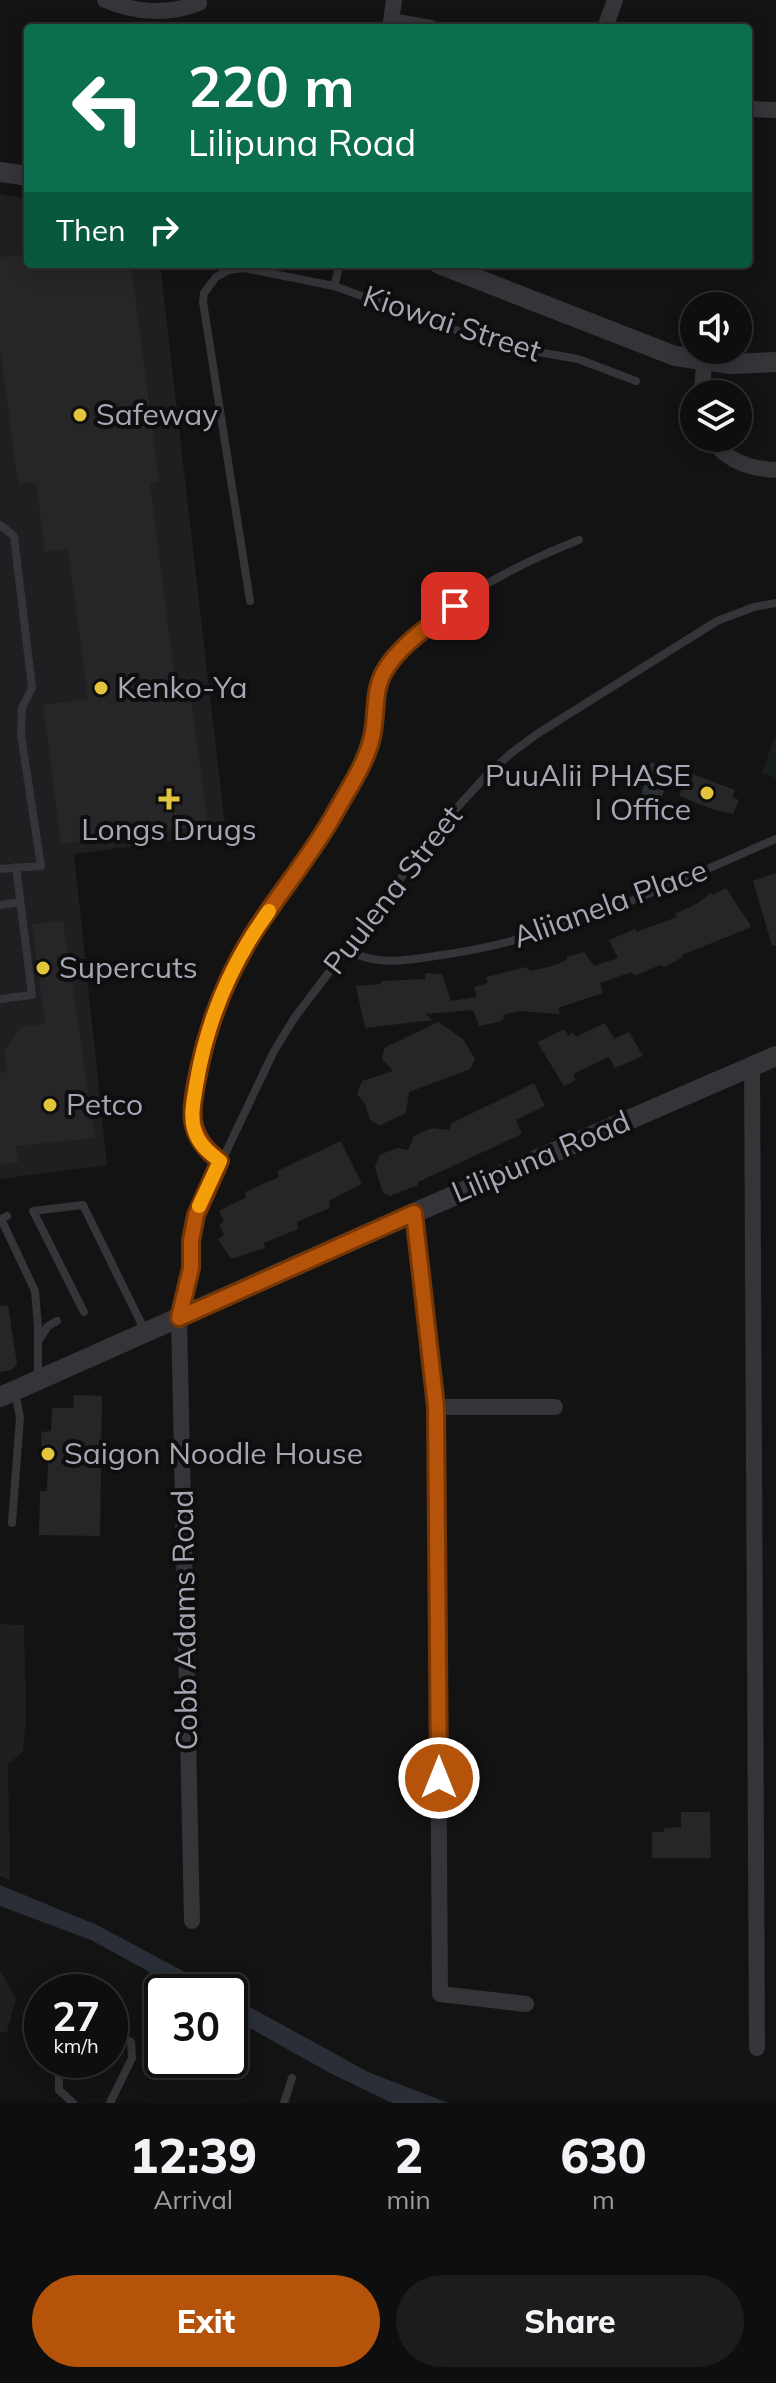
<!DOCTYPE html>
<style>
body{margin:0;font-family:Mulish,sans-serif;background:#1c1c1d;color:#f1f3f6;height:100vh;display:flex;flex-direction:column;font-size:30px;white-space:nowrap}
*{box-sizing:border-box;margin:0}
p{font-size:26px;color:#9b9c9e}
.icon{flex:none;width:44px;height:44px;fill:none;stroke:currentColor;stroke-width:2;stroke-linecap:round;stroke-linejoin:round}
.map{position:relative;height:2103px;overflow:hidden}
.side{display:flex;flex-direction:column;background:#0e0e0f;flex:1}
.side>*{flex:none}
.hud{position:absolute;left:24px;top:24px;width:728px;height:244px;border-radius:8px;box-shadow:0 4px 20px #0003,0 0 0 2px #2e2e2f;background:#0b6e4f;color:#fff;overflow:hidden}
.buttons{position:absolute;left:680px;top:292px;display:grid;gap:16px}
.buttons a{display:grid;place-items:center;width:72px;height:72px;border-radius:50%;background:#0e0e0f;box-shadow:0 4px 20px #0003,0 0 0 2px #2e2e2f;font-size:40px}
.speed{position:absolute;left:24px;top:1974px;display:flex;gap:16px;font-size:40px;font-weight:700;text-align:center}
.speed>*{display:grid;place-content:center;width:104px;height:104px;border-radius:50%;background:#0e0e0f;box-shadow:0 4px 20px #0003,0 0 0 2px #2e2e2f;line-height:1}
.speed small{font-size:20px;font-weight:400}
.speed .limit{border:4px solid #111;border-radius:12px;background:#fff;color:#111}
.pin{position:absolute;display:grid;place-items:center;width:68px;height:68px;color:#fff;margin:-34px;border-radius:16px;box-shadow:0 4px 12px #0006}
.me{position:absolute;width:88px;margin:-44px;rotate:0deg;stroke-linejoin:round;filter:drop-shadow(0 0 6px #0008)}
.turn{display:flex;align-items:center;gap:28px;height:168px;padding:0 32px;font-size:36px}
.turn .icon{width:104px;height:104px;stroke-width:2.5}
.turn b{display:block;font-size:56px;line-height:68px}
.then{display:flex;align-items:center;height:76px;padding:0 32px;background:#0003;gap:16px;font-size:30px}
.eta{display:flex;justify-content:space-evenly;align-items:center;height:136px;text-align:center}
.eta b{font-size:48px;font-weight:800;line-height:56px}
.action{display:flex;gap:16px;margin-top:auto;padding:16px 32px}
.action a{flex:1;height:92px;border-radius:48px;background:#b45309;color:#fff;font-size:32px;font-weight:800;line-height:92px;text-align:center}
.action a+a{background:#1c1c1d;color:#f1f3f6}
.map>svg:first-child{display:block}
.built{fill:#1f1f21}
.green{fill:#191f1b}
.water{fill:#2a2f37}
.building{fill:#262628}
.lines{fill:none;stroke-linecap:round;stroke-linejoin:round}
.service{stroke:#343439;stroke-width:8}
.minor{stroke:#343439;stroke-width:16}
.tertiary{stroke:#343439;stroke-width:20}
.route-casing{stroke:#753606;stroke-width:20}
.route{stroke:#b45309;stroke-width:14}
.slow{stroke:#f59e0b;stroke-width:14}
.poi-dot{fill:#e3c53c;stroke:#0e0e0f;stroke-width:3}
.labels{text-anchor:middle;stroke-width:8;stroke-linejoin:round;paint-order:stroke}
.street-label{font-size:30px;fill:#a5a7b4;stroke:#0e0e0f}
.poi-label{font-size:30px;fill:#a5a7b4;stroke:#0e0e0f;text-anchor:start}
</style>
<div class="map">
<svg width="776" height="2103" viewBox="0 0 776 2103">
<rect width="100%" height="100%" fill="#131314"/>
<!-- built -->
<path class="built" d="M 0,194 L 28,199 L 28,264 L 160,264 L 226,834 L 74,854 L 107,1165 L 0,1179 Z
M 0,1624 L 24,1625 L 26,1715 L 23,1752 L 8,1764 L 10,1880 L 0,1876 Z
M 0,1970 L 16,1999 L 7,2032 L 0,2032 Z"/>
<!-- green -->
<path class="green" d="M 776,733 L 776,778 L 762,773 Z"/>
<!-- water -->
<path class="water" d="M 651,762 L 668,769 L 660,789 L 664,791 L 656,810 L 639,803 Z
M 0,1885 L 97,1925 L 222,1992 L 186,1992 L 91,1940 L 0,1906 Z
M 230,1996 L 368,2072 L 448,2103 L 392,2103 L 330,2073 L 230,2017 Z"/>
<!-- building -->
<path class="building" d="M 28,254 L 28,264 L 131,264 L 159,482 L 150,484 L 178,702 L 191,700 L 208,825 L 61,844 L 43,705 L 88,699 L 68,549 L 45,552 L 36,482 L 18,484 L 0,348 L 0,257 Z
M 688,772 L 735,790 L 732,797 L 739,800 L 733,814 L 715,810 L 679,796 Z
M 776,873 L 776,945 L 772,946 L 753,881 Z
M 726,888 L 751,926 L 749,928 L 682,955 L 683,957 L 664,967 L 660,965 L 634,976 L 632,972 L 600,983 L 603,993 L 558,1008 L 560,1014 L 519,1011 L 503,1015 L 504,1019 L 499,1022 L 479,1026 L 473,1010 L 425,1014 L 433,1020 L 365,1028 L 356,986 L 381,984 L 382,981 L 425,979 L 425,973 L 442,974 L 451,1001 L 477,997 L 474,987 L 488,983 L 486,977 L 526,967 L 530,971 L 552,966 L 567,960 L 566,957 L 584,952 L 594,966 L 618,958 L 609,940 L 635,929 L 636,932 L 677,917 L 675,914 L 698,903 L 711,893 L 713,895 Z
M 63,921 L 95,1138 L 16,1146 L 19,1162 L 0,1165 L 0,1073 L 7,1072 L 4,1051 L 21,1027 L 45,1024 L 32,924 Z
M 438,1022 L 463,1039 L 475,1059 L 470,1069 L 409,1092 L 406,1113 L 379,1126 L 370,1120 L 365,1104 L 357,1094 L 362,1081 L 393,1071 L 382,1059 L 384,1048 Z
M 605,1023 L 614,1039 L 629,1032 L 643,1056 L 615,1068 L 609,1057 L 573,1074 L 576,1080 L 564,1086 L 537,1042 L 565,1029 L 568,1036 L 573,1032 L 576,1037 Z
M 534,1083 L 545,1106 L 516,1120 L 522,1134 L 418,1182 L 418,1185 L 390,1196 L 383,1193 L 375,1167 L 379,1155 L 397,1148 L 408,1150 L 414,1136 L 432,1128 L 449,1130 L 452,1123 Z
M 341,1141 L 362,1184 L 329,1201 L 330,1208 L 297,1222 L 298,1229 L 264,1243 L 265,1248 L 231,1259 L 218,1239 L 224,1235 L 219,1225 L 224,1221 L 219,1211 L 246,1197 L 245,1192 L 279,1177 L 277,1171 Z
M 8,1305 L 17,1364 L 12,1370 L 0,1372 L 0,1306 Z
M 74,1395 L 102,1396 L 100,1536 L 39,1535 L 40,1491 L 47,1491 L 48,1463 L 42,1462 L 41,1432 L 51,1431 L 52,1408 L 73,1408 Z
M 681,1812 L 710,1812 L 711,1858 L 652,1858 L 652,1832 L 664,1832 L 664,1828 L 681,1827 Z"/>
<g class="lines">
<!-- service -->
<path class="service" d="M 334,286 L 340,264
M 0,525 L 14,536 L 32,688 L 22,708 L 21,735 L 41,866 L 0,869
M 250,601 L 203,302 L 204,293 L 216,277 L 229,270 L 244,268 L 334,286 L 475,337 L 515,348 L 578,359 L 636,381
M 0,905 L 20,902
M 347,950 C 378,967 408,960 442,955 C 560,938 667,886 776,839
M 0,999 L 32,995 L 16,867
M 220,1161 C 208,1152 198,1145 194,1130 C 190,1116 194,1102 196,1088 C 204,1034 223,982 252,936 C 269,908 290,884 308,857 C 328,827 347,795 363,763 C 378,733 370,688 389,665 C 436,606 510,567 579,540
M 7,1216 L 1,1219 L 35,1291 L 38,1327 L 38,1378
M 84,1312 L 33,1211 L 83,1205 L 145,1331
M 180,1313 L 191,1268 L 191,1241 L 196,1215 L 274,1051 L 295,1017 L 443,823 L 485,777 L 510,754 L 537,734 L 717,621 L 754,607 L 776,603
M 39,1340 L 48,1326 L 57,1321
M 12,1523 L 20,1417 L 15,1392
M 65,2060 L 59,2076 L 59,2090 L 73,2103
M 110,2103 L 132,2058 L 131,2042 L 110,2031
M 284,2103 L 292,2078"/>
<!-- minor -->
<path class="minor" d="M 105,0 C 135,13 169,15 199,3
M 391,21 L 431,28
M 390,28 L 394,0
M 605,28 L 615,0
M 748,109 L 776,110
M 702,394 L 704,362
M 711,438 C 726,461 749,469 776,470
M 752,1066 L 757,2048
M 414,1213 L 436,1407 L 440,1994 L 526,2004
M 179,1318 L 192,1921
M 436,1407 L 555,1407"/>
<!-- tertiary -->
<path class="tertiary" d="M 0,172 L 28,176
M 439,264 L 675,356 L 731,364 L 776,362
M 0,1397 L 414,1213 L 776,1056"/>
</g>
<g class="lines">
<defs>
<path id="route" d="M 439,1778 L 436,1407 L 414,1213 L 179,1318 L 191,1268 L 191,1241 L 196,1215 L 220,1161 C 184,1134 191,1110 199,1069 C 209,1021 227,976 253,934 C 279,893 311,856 335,813 C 348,789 366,764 372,737 C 377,716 373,691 384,672 C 399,645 432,624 455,606"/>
</defs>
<!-- route casing -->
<use href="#route" class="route-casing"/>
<!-- route -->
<use href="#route" class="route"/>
<!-- slow -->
<path class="slow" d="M 199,1206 L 220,1161 C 208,1152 198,1144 194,1129 C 190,1115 194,1100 196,1086 C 206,1023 231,963 269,911"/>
</g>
<!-- markers -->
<g class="poi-dot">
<circle cx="80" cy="415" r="8"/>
<circle cx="101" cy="688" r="8"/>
<circle cx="707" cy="793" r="8"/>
<path d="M165 787h8v8h8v8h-8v8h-8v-8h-8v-8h8z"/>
<circle cx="43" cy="968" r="8"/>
<circle cx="50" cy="1105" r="8"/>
<circle cx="48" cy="1454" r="8"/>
</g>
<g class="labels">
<!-- street labels -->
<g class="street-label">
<text transform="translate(452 324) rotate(18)" y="10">Kiowai Street</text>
<text transform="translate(393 890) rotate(-52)" y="10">Puulena Street</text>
<text transform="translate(610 904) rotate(-20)" y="10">Aliianela Place</text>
<text transform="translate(541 1157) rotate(-23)" y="10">Lilipuna Road</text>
<text transform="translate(185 1620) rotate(-91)" y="10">Cobb Adams Road</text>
</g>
<!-- poi labels -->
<g class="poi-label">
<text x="96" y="425">Safeway</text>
<text x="117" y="698">Kenko-Ya</text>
<text x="691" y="786" text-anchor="end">PuuAlii PHASE<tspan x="691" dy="34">I Office</tspan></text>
<text x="169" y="840" text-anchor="middle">Longs Drugs</text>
<text x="59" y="978">Supercuts</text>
<text x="66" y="1115">Petco</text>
<text x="64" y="1464">Saigon Noodle House</text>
</g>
</g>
</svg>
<div class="buttons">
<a><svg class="icon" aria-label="sound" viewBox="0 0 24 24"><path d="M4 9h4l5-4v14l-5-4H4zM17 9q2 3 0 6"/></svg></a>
<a><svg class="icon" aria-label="layers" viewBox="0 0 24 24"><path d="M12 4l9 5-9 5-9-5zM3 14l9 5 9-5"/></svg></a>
</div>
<div class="speed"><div>27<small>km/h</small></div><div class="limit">30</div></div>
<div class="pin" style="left:455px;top:606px;background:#d93025"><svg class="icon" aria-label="arrive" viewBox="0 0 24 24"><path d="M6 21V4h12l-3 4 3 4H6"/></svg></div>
<svg class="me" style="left:439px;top:1778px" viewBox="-20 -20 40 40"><circle r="17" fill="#b45309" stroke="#fff" stroke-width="3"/><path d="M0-11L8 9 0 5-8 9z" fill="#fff"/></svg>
<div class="hud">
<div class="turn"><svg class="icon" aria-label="left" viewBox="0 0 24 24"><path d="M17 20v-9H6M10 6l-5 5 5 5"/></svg><div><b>220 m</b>Lilipuna Road</div></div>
<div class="then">Then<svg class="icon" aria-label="right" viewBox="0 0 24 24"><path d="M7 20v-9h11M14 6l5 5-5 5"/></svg></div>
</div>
</div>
<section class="side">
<div class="eta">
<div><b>12:39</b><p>Arrival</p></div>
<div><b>2</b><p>min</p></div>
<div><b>630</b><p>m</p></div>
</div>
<div class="action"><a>Exit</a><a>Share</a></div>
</section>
